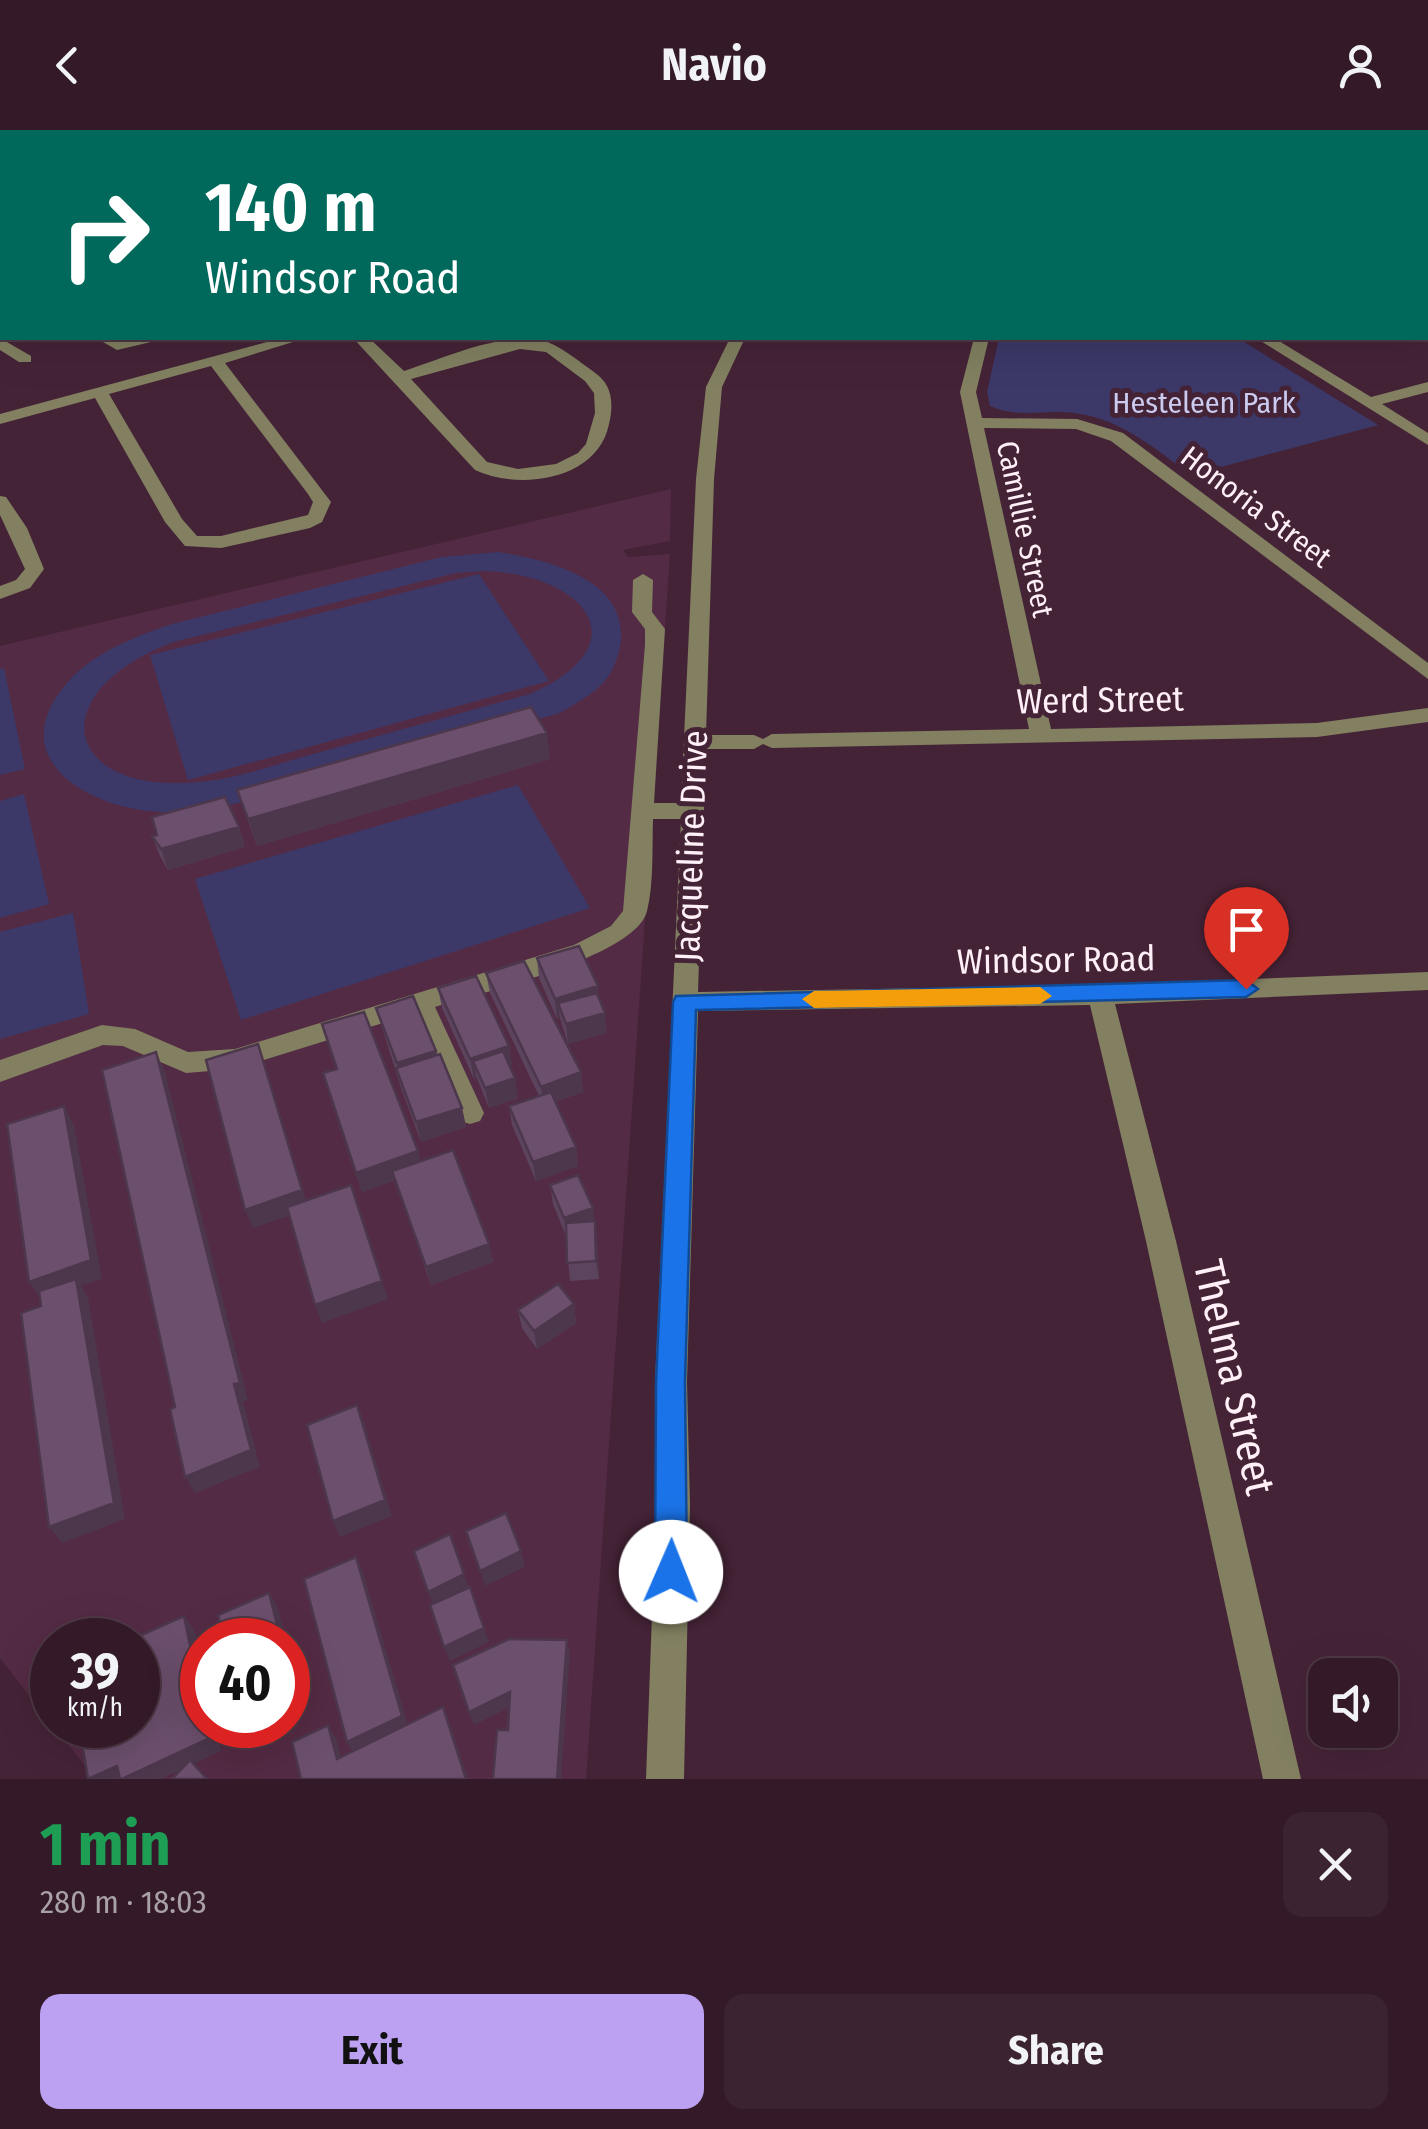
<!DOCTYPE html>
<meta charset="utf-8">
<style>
body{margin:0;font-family:"Fira Sans Condensed",sans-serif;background:#3c2331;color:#f1f3f6;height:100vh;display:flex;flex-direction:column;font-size:38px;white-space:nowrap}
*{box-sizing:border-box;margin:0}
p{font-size:32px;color:#a9a1a8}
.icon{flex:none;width:55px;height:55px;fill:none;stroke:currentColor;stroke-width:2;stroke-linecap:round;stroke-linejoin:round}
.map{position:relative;height:1649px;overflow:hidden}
.panel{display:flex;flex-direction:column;background:#341a29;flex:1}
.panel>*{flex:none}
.top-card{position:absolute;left:0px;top:0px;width:1430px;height:210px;box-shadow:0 10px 40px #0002,0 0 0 2px #4e3846;background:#00695c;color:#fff;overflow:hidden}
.controls{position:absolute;left:1308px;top:1528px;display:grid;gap:20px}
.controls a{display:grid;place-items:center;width:90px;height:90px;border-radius:20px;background:#341a29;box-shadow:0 10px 40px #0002,0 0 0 2px #4e3846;font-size:50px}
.speed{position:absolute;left:30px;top:1488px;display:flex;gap:20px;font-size:50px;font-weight:700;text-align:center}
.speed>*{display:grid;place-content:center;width:130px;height:130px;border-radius:50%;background:#341a29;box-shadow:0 10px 40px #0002,0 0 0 2px #4e3846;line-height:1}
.speed small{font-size:25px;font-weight:400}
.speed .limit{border:15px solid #d22;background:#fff;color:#111}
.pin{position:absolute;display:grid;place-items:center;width:85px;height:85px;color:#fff;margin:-102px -42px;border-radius:50% 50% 50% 0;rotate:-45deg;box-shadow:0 0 10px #0007}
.pin .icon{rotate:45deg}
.me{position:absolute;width:110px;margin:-55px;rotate:1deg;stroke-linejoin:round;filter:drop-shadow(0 0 8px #0008)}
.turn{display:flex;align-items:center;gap:35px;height:210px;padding:0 40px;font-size:45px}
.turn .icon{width:130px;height:130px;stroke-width:2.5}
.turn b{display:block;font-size:70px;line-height:85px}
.round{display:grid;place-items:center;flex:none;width:105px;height:105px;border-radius:20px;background:#3c2331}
.head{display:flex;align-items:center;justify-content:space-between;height:170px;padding:0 40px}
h1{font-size:60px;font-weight:700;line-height:75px;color:#1e9e55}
.primary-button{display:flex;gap:20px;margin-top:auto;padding:20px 40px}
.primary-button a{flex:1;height:115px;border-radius:20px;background:#bca0f2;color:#111;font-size:40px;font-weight:700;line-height:115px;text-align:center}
.primary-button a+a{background:#3c2331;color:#f1f3f6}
header{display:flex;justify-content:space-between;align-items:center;height:130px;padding:0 40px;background:#341a29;font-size:45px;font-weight:700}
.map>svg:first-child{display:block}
.built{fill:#542b44;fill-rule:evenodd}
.green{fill:#3c3969;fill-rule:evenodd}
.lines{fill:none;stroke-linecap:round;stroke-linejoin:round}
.stream{stroke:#001822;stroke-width:4}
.minor{fill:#828061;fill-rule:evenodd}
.wall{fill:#5d445e}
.shaded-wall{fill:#4c374c}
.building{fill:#6c4f6d;stroke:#4c374c;stroke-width:2.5}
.route{fill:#1a73e8;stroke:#114b97;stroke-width:2.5}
.slow{fill:#f59e0b}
.labels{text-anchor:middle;stroke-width:10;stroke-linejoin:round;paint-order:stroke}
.far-park-label{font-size:30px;fill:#cbcbf0;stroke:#452337}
.far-street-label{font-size:30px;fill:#fff0f8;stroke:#452337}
.street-label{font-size:35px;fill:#fff0f8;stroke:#452337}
.near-street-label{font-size:42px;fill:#fff0f8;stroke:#452337}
</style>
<header><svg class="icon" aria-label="back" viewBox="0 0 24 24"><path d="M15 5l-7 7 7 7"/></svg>Navio<svg class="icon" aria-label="person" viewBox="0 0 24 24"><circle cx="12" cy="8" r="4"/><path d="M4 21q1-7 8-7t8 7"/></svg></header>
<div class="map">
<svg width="1428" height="1649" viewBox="0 0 1428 1649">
<rect width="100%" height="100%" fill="#452337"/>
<!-- built -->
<path class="built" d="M 671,359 L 670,411 L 623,420 L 628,427 L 670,424 L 586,1649 L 95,1649 L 53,1595 L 138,1595 L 138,1510 L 52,1510 L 52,1595 L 0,1528 L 0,516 ZM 202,1510 L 288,1510 L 288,1595 L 202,1595 Z"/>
<!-- green -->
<path class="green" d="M 999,208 L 1238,208 L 1378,295 L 1191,345 C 1154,318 1121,289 1075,283 C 1045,279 1018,289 990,276 L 987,262 Z
M 498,422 C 543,429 625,447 621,509 C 620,525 612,546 599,557 C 588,567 573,575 560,583 C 479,606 399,628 318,650 C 269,664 214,684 162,682 C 92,680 0,630 67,553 C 94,522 134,507 172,494 L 442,427 ZM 486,441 C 583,445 644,513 530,564 C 459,584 388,603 317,623 C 278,633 239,649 199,652 C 63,665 40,563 173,512 L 456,443 Z
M 479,444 L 549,551 L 188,650 L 150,525 Z
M 4,538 L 25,639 L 0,645 L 0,539 Z
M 518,655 L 590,778 L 241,890 L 195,749 Z
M 24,664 L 49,774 L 0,788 L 0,671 Z
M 73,783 L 89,884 L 0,909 L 0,802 Z"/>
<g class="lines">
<!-- stream -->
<path class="stream" d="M 0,0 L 25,2
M 229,2 L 240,0"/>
<!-- minor -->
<path class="minor" d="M 313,0 L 327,0 L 328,2 L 315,2 Z
M 542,0 L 556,0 L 557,2 L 544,2 Z
M 705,0 L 734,0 L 735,2 L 707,2 Z
M 1264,0 L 1276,0 L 1277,2 L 1265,2 Z
M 2,188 L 2,198 L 0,199 L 0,189 Z
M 0,208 L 31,226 L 31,232 L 19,232 L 0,220 Z
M 96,208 L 168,208 L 117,220 Z
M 282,208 L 306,208 L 225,233 L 331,372 L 322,392 L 310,398 L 221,418 L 185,416 L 165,392 L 95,268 L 0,294 L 0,284 ZM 211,236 L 308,364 L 313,372 L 308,385 L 221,406 L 197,406 L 182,389 L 109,264 Z
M 353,208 L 369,208 L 404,241 C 445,228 494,204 538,210 C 554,212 566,222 579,231 C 589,239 601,245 607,256 C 613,268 612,282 609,294 C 598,350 520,361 475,340 ZM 520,219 L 546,222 L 585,251 L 594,263 L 595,283 L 586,314 L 578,323 L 556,334 L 518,339 L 487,332 L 411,249 Z
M 730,208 L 745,208 L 722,257 L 714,349 L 706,605 L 754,605 L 763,609 L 772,604 L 1029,599 L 960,262 L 974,208 L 989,208 L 976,262 L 982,288 L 1077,289 L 1123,303 L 1428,533 L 1428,549 L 1111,311 L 1076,299 L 984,298 L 1051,599 L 1317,593 L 1428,578 L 1428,592 L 1317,607 L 772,618 L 763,614 L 754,619 L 706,619 L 698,862 L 1100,855 L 1428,842 L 1428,860 L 1115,874 L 1176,1111 L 1301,1649 L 1263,1649 L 1146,1111 L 1090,875 L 698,881 L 687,1252 L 690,1375 L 684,1649 L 646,1649 L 656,1375 L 655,1252 L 681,689 L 653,689 C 652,718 654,753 647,781 C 636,827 479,863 435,877 L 484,983 L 480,991 L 470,994 L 460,991 L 412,884 L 235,939 L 186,943 L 123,916 L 103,915 L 0,952 L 0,930 L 102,895 L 135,899 L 188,922 L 235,919 L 574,815 L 611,796 L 623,781 L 645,515 L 645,499 L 632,482 L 633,450 L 643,444 L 653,450 L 652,482 L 665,499 L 654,673 L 681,673 L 696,349 L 706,257 Z
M 1256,208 L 1274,208 L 1371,267 L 1428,252 L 1428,262 L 1382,274 L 1428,303 L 1428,315 Z
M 0,366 L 6,367 L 27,398 L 44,439 L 30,458 L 0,469 L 0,456 L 16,450 L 25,439 L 0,385 Z"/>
</g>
<!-- wall -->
<path class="wall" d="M 550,629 L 257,716 L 237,660 Z
M 239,697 L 245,717 L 168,740 L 160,726 L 152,706 Z
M 537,828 L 598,856 L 599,869 L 607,903 L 568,914 L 560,888 L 557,889 L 539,848 Z
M 486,843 L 581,942 L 583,962 L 555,972 L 576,1017 L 578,1036 L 536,1051 L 512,995 L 509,976 L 539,966 L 490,863 Z
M 438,858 L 509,916 L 512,936 L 510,936 L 518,968 L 489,978 L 477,948 L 474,949 L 442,878 Z
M 376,878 L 436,921 L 462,978 L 466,997 L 421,1012 L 401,958 Z
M 322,894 L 418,1021 L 420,1031 L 489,1114 L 493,1132 L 431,1155 L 395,1050 L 362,1062 L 323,943 L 337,939 Z
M 550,1055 L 594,1091 L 597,1110 L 599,1149 L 570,1151 L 566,1106 L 553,1074 Z
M 574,1174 L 576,1193 L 537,1219 L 522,1198 L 518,1180 Z"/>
<!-- shaded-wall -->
<path class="shaded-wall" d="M 547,603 L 550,629 L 257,716 L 248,689 Z
M 239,697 L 245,717 L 168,740 L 161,719 Z
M 598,856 L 600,876 L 558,873 L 560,888 L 557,889 L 555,869 Z
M 605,883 L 607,903 L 568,914 L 566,894 Z
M 258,914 L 309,1079 L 253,1098 L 245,1080 Z
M 509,916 L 512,936 L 480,947 L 473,931 L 477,948 L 474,949 L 470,929 Z
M 436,921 L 440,940 L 402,953 L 397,933 Z
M 156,922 L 165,942 L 248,1270 L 243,1272 L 260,1337 L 195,1363 L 185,1347 Z
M 581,942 L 583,962 L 544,976 L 541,957 Z
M 515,948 L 518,968 L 489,978 L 485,958 Z
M 64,976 L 74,995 L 102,1149 L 81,1156 L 88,1167 L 125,1389 L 62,1413 L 49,1397 L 41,1170 L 29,1152 Z
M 462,978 L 466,997 L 421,1012 L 416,992 Z
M 576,1017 L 578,1036 L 536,1051 L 533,1032 Z
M 418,1021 L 423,1041 L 362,1062 L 356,1043 Z
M 593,1078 L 595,1097 L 567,1107 L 564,1088 Z
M 595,1091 L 597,1110 L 599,1149 L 596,1131 Z
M 489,1114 L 493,1132 L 431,1155 L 426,1137 Z
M 382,1151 L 388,1169 L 322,1193 L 315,1175 Z
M 574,1174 L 576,1193 L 537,1219 L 534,1201 Z
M 357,1275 L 364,1292 L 392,1386 L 340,1407 L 333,1391 Z
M 521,1421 L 525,1437 L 485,1456 L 480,1441 Z
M 356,1427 L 363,1442 L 409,1599 L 355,1625 L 347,1612 Z
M 464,1444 L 469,1460 L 434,1477 L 428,1462 Z
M 269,1463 L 278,1478 L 286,1510 L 281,1510 Z
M 184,1486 L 195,1501 L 202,1537 L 202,1573 Z
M 484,1498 L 489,1512 L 450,1531 L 444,1517 Z
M 567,1510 L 570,1524 L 561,1649 L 557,1649 Z
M 288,1514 L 305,1581 L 288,1589 Z
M 510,1562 L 514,1575 L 474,1595 L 469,1582 Z
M 443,1577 L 449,1591 L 468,1649 L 466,1649 Z
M 207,1595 L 215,1595 L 221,1621 L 161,1649 L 89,1649 Z
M 245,1595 L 274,1595 L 253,1605 Z
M 328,1595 L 336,1608 L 345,1641 L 337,1629 Z"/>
<!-- building -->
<path class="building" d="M 531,577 L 547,603 L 248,689 L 237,660 Z
M 225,667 L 239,697 L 161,719 L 152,706 L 157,705 L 152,687 Z
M 579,816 L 598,856 L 555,869 L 537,828 Z
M 524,831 L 581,942 L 541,957 L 486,843 Z
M 476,846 L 509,916 L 470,929 L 438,858 Z
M 597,863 L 605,883 L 566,894 L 558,873 Z
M 413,866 L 436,921 L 397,933 L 376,878 Z
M 364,882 L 418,1021 L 356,1043 L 323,943 L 337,939 L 322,894 Z
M 258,914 L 302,1060 L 245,1080 L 206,930 Z
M 503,921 L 515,948 L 485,958 L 473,931 Z
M 156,922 L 240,1253 L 234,1254 L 251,1320 L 185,1347 L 170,1279 L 175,1277 L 102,940 Z
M 440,924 L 462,978 L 416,992 L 396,938 Z
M 551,962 L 576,1017 L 533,1032 L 509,976 Z
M 64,976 L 91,1130 L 29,1152 L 7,994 Z
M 453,1020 L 489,1114 L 426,1137 L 392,1041 Z
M 578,1045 L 593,1078 L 564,1088 L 550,1055 Z
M 351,1055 L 382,1151 L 315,1175 L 287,1077 Z
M 595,1091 L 596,1131 L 567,1133 L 566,1093 Z
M 76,1149 L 114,1373 L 49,1397 L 21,1183 L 41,1176 L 39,1161 Z
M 558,1154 L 574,1174 L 534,1201 L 518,1180 Z
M 357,1275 L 385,1370 L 333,1391 L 307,1295 Z
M 506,1383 L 521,1421 L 480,1441 L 466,1401 Z
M 450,1404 L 464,1444 L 428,1462 L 414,1421 Z
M 356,1427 L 402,1586 L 347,1612 L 304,1449 Z
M 470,1457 L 484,1498 L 444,1517 L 430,1475 Z
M 269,1463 L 281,1510 L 224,1510 L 218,1485 Z
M 184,1486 L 202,1573 L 202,1595 L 207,1595 L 210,1608 L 122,1649 L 120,1649 L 117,1636 L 88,1649 L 79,1595 L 138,1595 L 138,1510 L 130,1510 Z
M 509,1509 L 567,1510 L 557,1649 L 493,1649 L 497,1600 L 508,1600 L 510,1562 L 469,1582 L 453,1535 Z
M 288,1535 L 296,1568 L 288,1571 Z
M 443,1577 L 466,1649 L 301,1649 L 292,1612 L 328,1595 L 337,1629 Z
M 190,1630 L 207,1649 L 172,1649 Z"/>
<!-- route -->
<path class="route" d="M 1246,850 L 1258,859 L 1246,867 L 696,880 L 685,1252 L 687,1442 L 682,1453 L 671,1458 L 660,1453 L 655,1442 L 656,1252 L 673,872 L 676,866 Z"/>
<!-- slow -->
<path class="slow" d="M 1040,857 L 1052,866 L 1040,874 L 814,878 L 802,869 L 814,861 Z"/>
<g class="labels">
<!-- far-park labels -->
<g class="far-park-label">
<text x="1204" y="283">Hesteleen Park</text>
</g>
<!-- far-street labels -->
<g class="far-street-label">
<text transform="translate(1256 377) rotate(37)" y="10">Honoria Street</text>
<text transform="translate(1025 399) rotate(78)" y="10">Camillie Street</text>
</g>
<!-- street labels -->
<g class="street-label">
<text transform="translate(1100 570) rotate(-1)" y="12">Werd Street</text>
<text transform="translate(691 716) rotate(-88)" y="12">Jacqueline Drive</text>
<text transform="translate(1056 830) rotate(-1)" y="12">Windsor Road</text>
</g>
<!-- near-street labels -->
<g class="near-street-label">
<text transform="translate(1235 1247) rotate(77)" y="15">Thelma Street</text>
</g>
</g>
</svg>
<div class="controls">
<a><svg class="icon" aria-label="sound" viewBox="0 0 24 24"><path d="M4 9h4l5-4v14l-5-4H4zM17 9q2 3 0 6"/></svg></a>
</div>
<div class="speed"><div>39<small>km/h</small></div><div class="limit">40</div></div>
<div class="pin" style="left:1246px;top:859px;background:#d93025"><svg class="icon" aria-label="arrive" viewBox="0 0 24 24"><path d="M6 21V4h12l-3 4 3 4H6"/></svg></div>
<svg class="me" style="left:671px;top:1442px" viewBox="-20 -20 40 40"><circle r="19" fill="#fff"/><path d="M0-13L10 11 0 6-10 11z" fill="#1a73e8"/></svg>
<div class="top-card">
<div class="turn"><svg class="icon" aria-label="right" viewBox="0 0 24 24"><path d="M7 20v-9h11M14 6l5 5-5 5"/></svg><div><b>140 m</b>Windsor Road</div></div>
</div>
</div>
<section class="panel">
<div class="head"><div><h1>1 min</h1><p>280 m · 18:03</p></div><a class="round"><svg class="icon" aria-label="close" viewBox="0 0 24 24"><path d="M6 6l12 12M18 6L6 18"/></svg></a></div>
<div class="primary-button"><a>Exit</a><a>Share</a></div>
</section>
